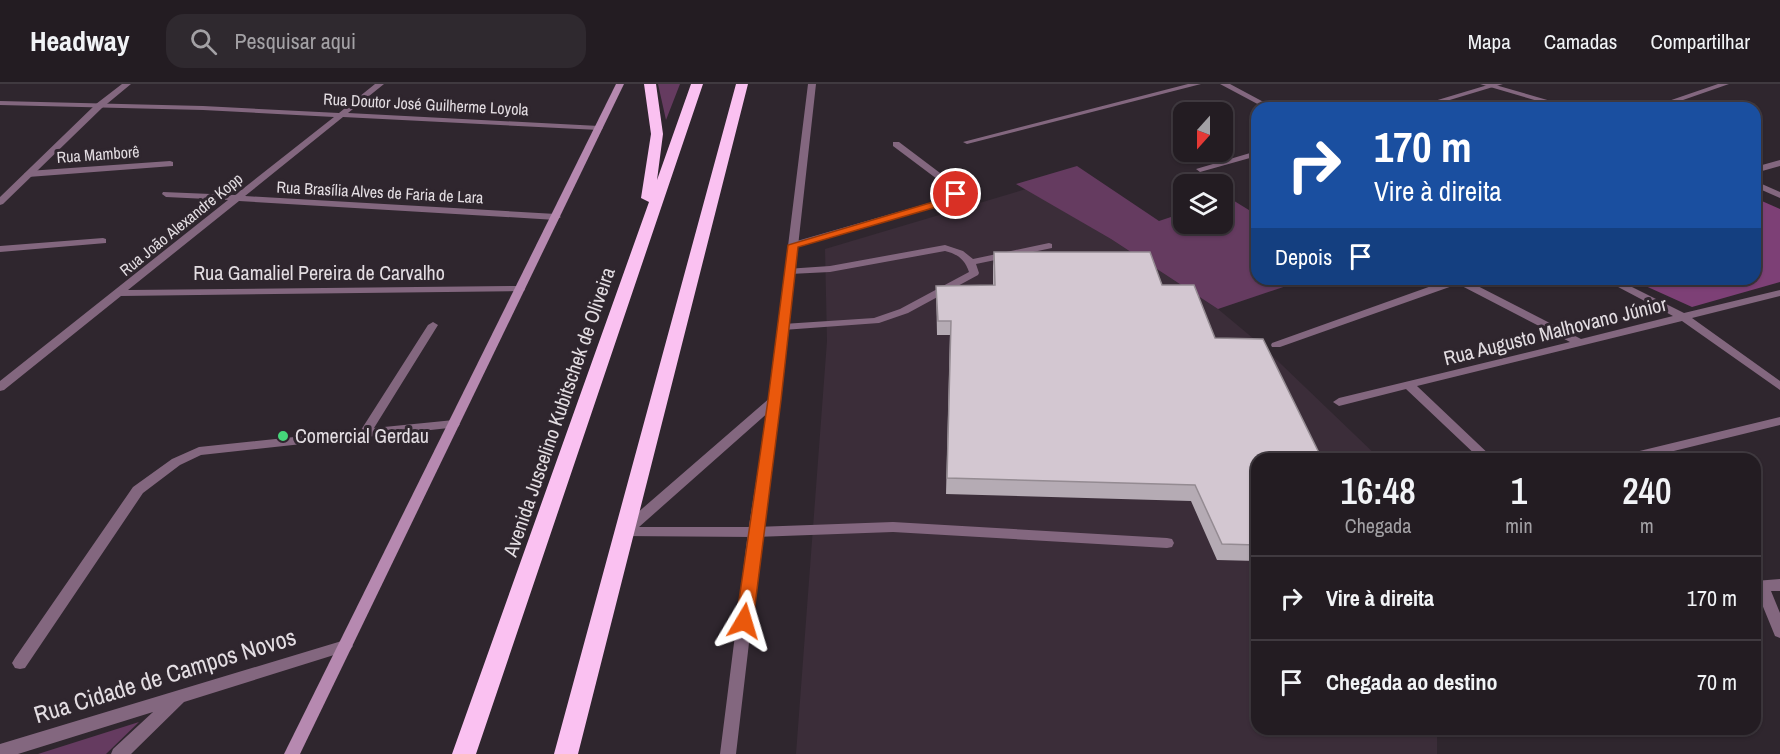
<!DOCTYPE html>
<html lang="pt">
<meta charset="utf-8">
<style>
body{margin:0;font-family:"Archivo Narrow",sans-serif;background:#2f292f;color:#f1f3f6;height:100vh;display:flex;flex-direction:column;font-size:22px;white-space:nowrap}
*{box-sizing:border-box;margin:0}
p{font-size:20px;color:#a3a1a5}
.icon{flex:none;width:33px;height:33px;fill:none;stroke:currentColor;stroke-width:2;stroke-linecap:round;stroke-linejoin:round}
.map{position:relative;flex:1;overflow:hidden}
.side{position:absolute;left:1251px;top:369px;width:510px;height:282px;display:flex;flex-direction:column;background:#231c22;border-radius:18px;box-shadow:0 2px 4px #0004,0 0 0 2px #403a40}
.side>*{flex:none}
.top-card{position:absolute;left:1251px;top:18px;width:510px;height:183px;border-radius:18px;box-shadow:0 2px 4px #0004,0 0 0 2px #403a40;background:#1a4fa0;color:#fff;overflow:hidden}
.needle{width:39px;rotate:201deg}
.controls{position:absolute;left:1173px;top:18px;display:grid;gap:12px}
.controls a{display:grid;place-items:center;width:60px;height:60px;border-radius:12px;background:#231c22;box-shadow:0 2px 4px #0004,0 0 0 2px #403a40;font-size:30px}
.pin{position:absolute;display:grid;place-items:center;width:51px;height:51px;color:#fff;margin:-26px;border:3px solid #fff;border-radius:50%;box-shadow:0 2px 6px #0007}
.me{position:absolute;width:66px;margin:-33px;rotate:7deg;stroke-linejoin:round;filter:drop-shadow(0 0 4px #0008)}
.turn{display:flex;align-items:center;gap:21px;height:126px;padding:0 24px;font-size:27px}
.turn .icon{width:78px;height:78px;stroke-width:2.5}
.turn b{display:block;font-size:42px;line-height:51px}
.then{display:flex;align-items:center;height:57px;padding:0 24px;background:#0003;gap:12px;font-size:22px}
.eta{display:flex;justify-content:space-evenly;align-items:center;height:102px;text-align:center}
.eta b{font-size:36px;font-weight:600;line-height:42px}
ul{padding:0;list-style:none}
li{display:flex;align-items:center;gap:18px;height:84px;padding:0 24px;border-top:2px solid #403a40}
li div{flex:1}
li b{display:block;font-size:22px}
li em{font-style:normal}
header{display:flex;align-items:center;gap:36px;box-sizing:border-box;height:84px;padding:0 30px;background:#231c22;border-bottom:2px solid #403a40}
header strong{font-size:28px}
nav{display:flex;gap:33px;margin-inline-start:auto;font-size:21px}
.search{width:420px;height:54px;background:#2f292f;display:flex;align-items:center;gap:15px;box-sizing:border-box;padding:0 21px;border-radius:18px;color:#a3a1a5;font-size:22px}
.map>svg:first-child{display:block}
.built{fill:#3b2d39}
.green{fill:#653b60}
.forest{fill:#7d4076}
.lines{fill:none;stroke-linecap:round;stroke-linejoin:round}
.service{fill:#83677f;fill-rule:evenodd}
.minor{fill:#83677f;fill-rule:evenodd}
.tertiary{fill:#83677f;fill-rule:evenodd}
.secondary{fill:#b689b0;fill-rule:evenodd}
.motorway{fill:#fac1f1;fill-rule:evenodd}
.wall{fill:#b5abb4}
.building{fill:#d3c7d1;stroke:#948b92;stroke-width:1.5}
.route{fill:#ea580c;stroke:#983908;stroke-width:1.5}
.poi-dot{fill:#45d77a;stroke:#2f262e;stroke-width:2}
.labels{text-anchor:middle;stroke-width:6;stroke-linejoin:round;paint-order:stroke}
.far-street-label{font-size:16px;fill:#e3dde2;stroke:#2f262e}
.street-label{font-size:20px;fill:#e3dde2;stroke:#2f262e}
.poi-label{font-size:20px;fill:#e3dde2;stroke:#2f262e;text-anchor:start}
.near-street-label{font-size:24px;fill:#e3dde2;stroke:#2f262e}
</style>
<header>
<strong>Headway</strong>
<div class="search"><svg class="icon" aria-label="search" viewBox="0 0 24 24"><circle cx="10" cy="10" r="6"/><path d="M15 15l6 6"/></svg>Pesquisar aqui</div>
<nav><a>Mapa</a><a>Camadas</a><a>Compartilhar</a></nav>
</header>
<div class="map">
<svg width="1780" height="670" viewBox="0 0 1780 670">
<rect width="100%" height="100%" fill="#2f262e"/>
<!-- built -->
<path class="built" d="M 1026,105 L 1111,155 L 1218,225 L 1260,260 L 1380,375 L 1257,375 L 1257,645 L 1437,645 L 1437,670 L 796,670 L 827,257 L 825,165 Z"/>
<!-- green -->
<path class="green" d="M 658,0 L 680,0 L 666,36 Z
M 1077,82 L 1159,137 L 1183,129 L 1184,140 L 1222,140 L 1223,117 L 1231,115 L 1257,131 L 1257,195 L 1307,195 L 1218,225 L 1111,155 L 1016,100 Z
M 139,638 L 106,670 L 38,670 Z"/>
<!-- forest -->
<path class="forest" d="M 1755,114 L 1780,125 L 1780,198 L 1692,223 L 1630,195 L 1755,195 Z"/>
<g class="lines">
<!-- service -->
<path class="service" d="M 893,58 L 899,58 L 956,101 L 960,110 L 956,117 L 796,163 L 790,163 L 790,159 L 950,113 L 952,110 L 949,104 L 893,62 Z
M 1049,159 L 1052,160 L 1052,164 L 976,180 L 979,189 L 978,191 L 908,229 L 879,239 L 783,246 L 778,243 L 783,240 L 874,234 L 900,225 L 969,188 C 965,175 957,170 945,167 L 830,188 L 790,190 L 786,189 L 786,185 L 830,182 L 945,161 L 963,167 L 973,175 Z
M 433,238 L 438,241 L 374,344 L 454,336 L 460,340 L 458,343 L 201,371 L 180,381 L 143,409 L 25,584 L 20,585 L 15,584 L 12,579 L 15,574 L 133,403 L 172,375 L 199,363 L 361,346 L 428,241 Z
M 775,312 L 779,313 L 781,316 L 779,319 L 639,443 L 755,443 L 893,438 L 1167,454 L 1172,455 L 1174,459 L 1172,463 L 1167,464 L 893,448 L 755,453 L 620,452 L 618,448 L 621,443 L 771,313 Z"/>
<!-- minor -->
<path class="minor" d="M 375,0 L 384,0 L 348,29 L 599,42 L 603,44 L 599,46 L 343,33 L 245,112 L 556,130 L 561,133 L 556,136 L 239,117 L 128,206 L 520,202 L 525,205 L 524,207 L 121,212 L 4,306 L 0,307 L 0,297 L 228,116 L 166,113 L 162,110 L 163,108 L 235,111 L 334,33 L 203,26 L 0,21 L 0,17 L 203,22 L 339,29 Z
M 1188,0 L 1201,0 L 967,60 L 963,58 Z
M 1220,0 L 1230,0 L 1275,24 L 1265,24 Z
M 1491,0 L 1503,0 L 1423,24 L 1411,24 Z
M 1718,0 L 1729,0 L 1660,24 L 1648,24 Z
M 1257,67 L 1257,72 L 1200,88 L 1196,85 Z
M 1780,76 L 1780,82 L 1755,89 L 1755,83 Z
M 170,77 L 173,78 L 173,82 L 28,93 L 24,90 L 28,87 Z
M 103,154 L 106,155 L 106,159 L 0,168 L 0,162 Z
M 1451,195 L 1464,195 L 1581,255 L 1673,232 L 1603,195 L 1616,195 L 1684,229 L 1780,206 L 1780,212 L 1692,234 L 1780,297 L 1780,306 L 1682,237 L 1417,302 L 1494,375 L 1480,375 L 1406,305 L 1339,322 L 1333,318 L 1339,314 L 1570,258 L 1458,200 L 1280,263 L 1272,263 L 1271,261 L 1272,259 Z
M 1780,333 L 1780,341 L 1641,375 L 1617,375 L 1623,371 Z
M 1780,495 L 1780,507 L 1771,507 L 1780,529 L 1780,554 L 1775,552 L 1757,508 L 1755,507 L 1755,497 Z
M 345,556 L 350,558 L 353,562 L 350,566 L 184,618 L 131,670 L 111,670 L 113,665 L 153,628 L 18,670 L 0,670 L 0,660 Z"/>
<!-- tertiary -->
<path class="tertiary" d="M 122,0 L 131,0 L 102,24 L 3,120 L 0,121 L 0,113 L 96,20 Z
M 808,0 L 816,0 L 781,316 L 762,448 L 736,670 L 720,670 L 748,448 L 769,316 Z
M 1480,0 L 1492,0 L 1575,24 L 1562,24 Z
M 1755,97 L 1780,108 L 1780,114 L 1755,103 Z"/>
<!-- secondary -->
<path class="secondary" d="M 616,0 L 624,0 L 300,670 L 284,670 Z"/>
<!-- motorway -->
<path class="motorway" d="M 644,0 L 656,0 L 663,50 L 657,96 L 691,0 L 703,0 L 476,670 L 452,670 L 649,118 L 641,114 L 651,50 Z
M 736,0 L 748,0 L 578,670 L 554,670 Z"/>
</g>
<!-- wall -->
<path class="wall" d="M 994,168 L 1162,201 L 1257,375 L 1257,477 L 1217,476 L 1191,417 L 946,410 L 950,251 L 937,251 L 936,202 L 993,201 L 993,182 Z"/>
<!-- building -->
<path class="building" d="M 994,168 L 1150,168 L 1162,201 L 1194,201 L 1215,254 L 1263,255 L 1322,375 L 1257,375 L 1257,461 L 1222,460 L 1195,401 L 947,394 L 951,237 L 938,237 L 936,202 L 995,201 Z"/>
<!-- route -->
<path class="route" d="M 956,107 L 961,110 L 957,117 L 798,163 L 781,316 L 753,537 L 750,542 L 744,544 L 738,542 L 736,537 L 768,316 L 788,161 L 950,113 Z"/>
<!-- markers -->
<circle class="poi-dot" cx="283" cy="352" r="6"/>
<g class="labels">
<!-- far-street labels -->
<g class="far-street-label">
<text transform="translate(426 20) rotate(3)" y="6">Rua Doutor José Guilherme Loyola</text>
<text transform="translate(98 70) rotate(-4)" y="6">Rua Mamborê</text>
<text transform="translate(380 108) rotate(3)" y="6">Rua Brasília Alves de Faria de Lara</text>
<text transform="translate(181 140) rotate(-39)" y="6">Rua João Alexandre Kopp</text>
</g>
<!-- street labels -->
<g class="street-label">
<text x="319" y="196">Rua Gamaliel Pereira de Carvalho</text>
<text transform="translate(1555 247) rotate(-14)" y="7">Rua Augusto Malhovano Júnior</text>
<text transform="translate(559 328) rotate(-71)" y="7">Avenida Juscelino Kubitschek de Oliveira</text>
</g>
<!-- poi labels -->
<g class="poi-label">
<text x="295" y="359">Comercial Gerdau</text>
</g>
<!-- near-street labels -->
<g class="near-street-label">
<text transform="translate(165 592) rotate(-17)" y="8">Rua Cidade de Campos Novos</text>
</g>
</g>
</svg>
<div class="controls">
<a><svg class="needle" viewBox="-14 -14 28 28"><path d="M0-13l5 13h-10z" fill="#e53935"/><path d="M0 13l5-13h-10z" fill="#a3a1a5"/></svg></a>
<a><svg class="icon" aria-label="layers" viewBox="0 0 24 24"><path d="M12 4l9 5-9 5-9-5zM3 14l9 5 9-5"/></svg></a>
</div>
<div class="pin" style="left:956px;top:110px;background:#d93025"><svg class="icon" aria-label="arrive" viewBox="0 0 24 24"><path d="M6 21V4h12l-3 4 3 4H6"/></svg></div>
<svg class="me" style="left:744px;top:537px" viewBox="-20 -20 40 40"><path d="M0-17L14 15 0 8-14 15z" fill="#ea580c" stroke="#fff" stroke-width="4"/></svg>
<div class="top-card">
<div class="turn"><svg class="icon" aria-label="right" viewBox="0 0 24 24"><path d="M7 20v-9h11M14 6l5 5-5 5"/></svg><div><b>170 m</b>Vire à direita</div></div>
<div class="then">Depois<svg class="icon" aria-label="arrive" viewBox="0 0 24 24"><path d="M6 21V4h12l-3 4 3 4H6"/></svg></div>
</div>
<section class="side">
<div class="eta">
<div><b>16:48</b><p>Chegada</p></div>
<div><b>1</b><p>min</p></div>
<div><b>240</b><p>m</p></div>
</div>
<ul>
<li><svg class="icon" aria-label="right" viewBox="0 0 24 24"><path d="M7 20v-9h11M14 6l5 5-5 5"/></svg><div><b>Vire à direita</b></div><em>170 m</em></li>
<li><svg class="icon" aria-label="arrive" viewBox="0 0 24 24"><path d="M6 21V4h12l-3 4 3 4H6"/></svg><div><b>Chegada ao destino</b></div><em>70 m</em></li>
</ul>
</section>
</div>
